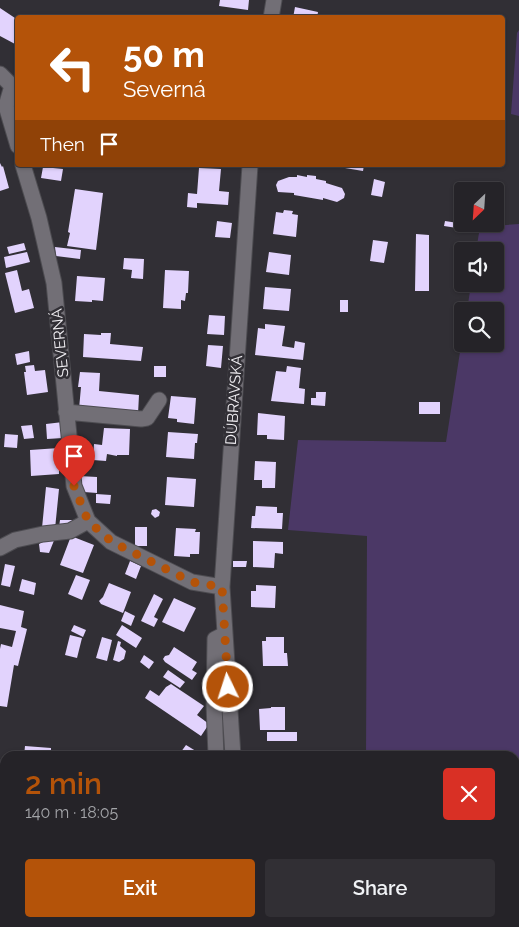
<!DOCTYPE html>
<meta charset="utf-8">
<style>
body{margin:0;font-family:Raleway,sans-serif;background:#312f34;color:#f1f3f6;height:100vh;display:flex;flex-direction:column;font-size:19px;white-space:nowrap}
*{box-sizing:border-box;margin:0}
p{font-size:16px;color:#a3a4a8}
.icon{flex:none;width:28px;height:28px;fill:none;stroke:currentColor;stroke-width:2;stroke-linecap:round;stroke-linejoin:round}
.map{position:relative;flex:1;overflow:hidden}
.panel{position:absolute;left:0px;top:751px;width:520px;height:176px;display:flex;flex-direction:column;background:#252328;border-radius:15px 15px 0 0;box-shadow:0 1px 4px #0004,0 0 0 1px #424045}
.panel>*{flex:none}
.guide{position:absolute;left:15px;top:15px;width:490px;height:152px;border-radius:5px;box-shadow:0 1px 4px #0004,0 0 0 1px #424045;background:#b45309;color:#fff;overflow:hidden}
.needle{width:32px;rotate:205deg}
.buttons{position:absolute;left:454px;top:182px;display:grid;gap:10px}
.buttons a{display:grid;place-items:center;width:50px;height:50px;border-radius:5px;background:#252328;box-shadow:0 1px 4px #0004,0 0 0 1px #424045;font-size:25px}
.pin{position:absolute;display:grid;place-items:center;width:42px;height:42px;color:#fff;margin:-51px -21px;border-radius:50% 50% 50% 0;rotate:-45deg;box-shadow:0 0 5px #0007}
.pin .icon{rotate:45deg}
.me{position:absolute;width:55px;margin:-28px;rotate:356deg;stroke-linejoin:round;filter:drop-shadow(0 0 4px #0008)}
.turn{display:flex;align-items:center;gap:18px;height:105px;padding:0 25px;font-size:22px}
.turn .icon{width:65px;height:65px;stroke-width:2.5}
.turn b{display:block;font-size:35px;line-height:42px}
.then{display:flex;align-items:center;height:48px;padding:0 25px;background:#0003;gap:10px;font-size:19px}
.round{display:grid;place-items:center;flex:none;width:52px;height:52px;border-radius:5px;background:#312f34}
.overview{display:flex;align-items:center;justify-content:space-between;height:85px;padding:0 25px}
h1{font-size:30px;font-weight:600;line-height:38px;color:#b45309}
.cta{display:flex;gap:10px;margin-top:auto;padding:10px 25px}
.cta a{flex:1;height:58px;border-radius:5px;background:#b45309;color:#fff;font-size:20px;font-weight:600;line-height:58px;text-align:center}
.cta a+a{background:#312f34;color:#f1f3f6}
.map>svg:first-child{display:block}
.green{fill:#4b3866}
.building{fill:#e2d3fd}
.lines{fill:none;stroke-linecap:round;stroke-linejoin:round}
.minor-casing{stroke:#4d4c51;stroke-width:17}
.minor{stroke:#726f76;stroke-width:15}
.route{stroke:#b45309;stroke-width:9;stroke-dasharray:0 16.2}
.labels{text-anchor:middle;stroke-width:5;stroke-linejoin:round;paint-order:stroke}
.street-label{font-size:15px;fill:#f2f0f4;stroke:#312f35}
</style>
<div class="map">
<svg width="519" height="927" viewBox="0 0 519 927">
<rect width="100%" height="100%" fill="#312f35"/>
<!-- green -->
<path class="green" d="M 519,30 L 519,116 L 511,114 L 517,33 Z
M 519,224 L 519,927 L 394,927 L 393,923 L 515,922 L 515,756 L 366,756 L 367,536 L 288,530 L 298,440 L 446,442 L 462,339 L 462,344 L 495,344 L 495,311 L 467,311 L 471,284 L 495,284 L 495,251 L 476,251 L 480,227 Z"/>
<!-- building -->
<path class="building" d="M 220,0 L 249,0 L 248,10 L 219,6 Z
M 295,7 L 318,12 L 317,18 L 293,18 Z
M 0,8 L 18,20 L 18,39 L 15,44 L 0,36 Z
M 0,163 L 2,167 L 3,166 L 9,188 L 0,191 Z
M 345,165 L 364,165 L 363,171 L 345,168 Z
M 43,167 L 63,169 L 61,181 L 41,178 Z
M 199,168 L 221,169 L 219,191 L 229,192 L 228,205 L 197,203 L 197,208 L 187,207 L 188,193 L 197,194 Z
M 297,175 L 307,177 L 307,175 L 316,176 L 316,179 L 326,181 L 326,183 L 342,188 L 345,194 L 344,198 L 337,202 L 323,198 L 323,200 L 294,195 L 294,193 L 278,192 L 276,185 L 278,181 L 289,177 L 297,177 Z
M 374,179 L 385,182 L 382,197 L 371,195 Z
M 75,189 L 103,193 L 96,250 L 67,246 L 70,233 L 68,232 Z
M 284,210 L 293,211 L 292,214 L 298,215 L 296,237 L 273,234 L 276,212 L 283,213 Z
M 217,221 L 232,223 L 230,238 L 215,237 Z
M 445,221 L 458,223 L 457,228 L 444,226 Z
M 416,234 L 429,235 L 429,291 L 415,291 Z
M 373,240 L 388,242 L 384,263 L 370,261 Z
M 24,243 L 26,250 L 9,254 L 7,247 Z
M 55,247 L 81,250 L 80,259 L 56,256 Z
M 27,252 L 30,262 L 6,268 L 4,257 Z
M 269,252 L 291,255 L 289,275 L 266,272 Z
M 124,258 L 144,259 L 143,279 L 131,278 L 132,270 L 123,269 Z
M 17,270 L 22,291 L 29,289 L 34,308 L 15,313 L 5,273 Z
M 165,270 L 189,271 L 188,293 L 186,293 L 185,301 L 181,300 L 181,309 L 163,308 Z
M 77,276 L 105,278 L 103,301 L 92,300 L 92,302 L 75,301 Z
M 265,287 L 291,289 L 289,311 L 263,309 Z
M 340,300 L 348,300 L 348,312 L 340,312 Z
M 209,315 L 225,316 L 224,335 L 207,334 Z
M 265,324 L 285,326 L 282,346 L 294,348 L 295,341 L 305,343 L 303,360 L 255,355 L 258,328 L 265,329 Z
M 101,333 L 111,333 L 110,344 L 143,347 L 141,361 L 83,357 L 84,334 L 101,335 Z
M 208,345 L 223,346 L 221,368 L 206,366 Z
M 29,351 L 30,362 L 17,365 L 15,354 Z
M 34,365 L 35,371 L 45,370 L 48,392 L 27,395 L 24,372 L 26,372 L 25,366 Z
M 154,366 L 166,366 L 166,377 L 154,377 Z
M 287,366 L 301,368 L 299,388 L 305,389 L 304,404 L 271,401 L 276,371 L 286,372 Z
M 80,372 L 100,373 L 99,391 L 139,395 L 138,414 L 79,409 L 81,387 L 78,387 Z
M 316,392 L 326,392 L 325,406 L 311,405 L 311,398 L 316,398 Z
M 171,396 L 196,398 L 194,424 L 177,422 L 177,419 L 168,418 Z
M 419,402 L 440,402 L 440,414 L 419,414 Z
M 258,413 L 285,416 L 284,440 L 267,439 L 267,435 L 257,435 Z
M 63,422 L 63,438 L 47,439 L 46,424 Z
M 32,425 L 34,438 L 24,439 L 21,426 Z
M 104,428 L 130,429 L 129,455 L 117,455 L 117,456 L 107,454 L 106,461 L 93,460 L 94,444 L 102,445 Z
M 168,432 L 198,434 L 197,443 L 195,443 L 194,459 L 166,457 Z
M 5,434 L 18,435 L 17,448 L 4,447 Z
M 59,448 L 59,474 L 31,476 L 30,450 Z
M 255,461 L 276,462 L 275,488 L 262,488 L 262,480 L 254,480 Z
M 79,476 L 97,477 L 97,493 L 84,492 Z
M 167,477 L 196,479 L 194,507 L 165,505 Z
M 46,487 L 59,489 L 55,529 L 42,528 Z
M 96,494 L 111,495 L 110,504 L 96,503 Z
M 256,506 L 277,507 L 277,513 L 283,513 L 282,529 L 251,528 L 252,516 L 255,516 Z
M 156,509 L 160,512 L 159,516 L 155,518 L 151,514 L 152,510 Z
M 60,520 L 73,520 L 73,526 L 59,527 Z
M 135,527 L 147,527 L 147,546 L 135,546 Z
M 176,528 L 196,529 L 195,532 L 200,532 L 199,554 L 190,554 L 190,557 L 174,556 Z
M 71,536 L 94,545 L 83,573 L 60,565 Z
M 55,538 L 49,553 L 40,552 L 39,544 L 48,539 Z
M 253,541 L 283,542 L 283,554 L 275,553 L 274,568 L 253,567 Z
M 130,561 L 141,566 L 136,579 L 125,574 Z
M 233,561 L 247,561 L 246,567 L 233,567 Z
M 5,564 L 15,566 L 10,587 L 1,585 Z
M 76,575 L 90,580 L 82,600 L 68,594 Z
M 22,579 L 36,583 L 34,595 L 19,591 Z
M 109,583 L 131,592 L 123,613 L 101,604 L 99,601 L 103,597 Z
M 256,585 L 276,586 L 275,608 L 251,607 L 251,591 L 256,591 Z
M 154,594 L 163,599 L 154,617 L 158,619 L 154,627 L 141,621 Z
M 174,598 L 196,608 L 184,632 L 162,622 Z
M 0,605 L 24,611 L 21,627 L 27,629 L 18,666 L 14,665 L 7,707 L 0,706 L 0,649 L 1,644 L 12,647 L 16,631 L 0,628 Z
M 125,611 L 135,616 L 131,626 L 121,621 Z
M 74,625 L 86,630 L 83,637 L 71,631 Z
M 122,625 L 142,638 L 136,648 L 116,635 Z
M 70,635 L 82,638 L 77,658 L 65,655 Z
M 102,637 L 112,640 L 107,661 L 96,658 Z
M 266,637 L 284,637 L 284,653 L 287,653 L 288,666 L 263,666 L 262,641 L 266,641 Z
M 118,641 L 121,642 L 120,646 L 126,651 L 124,659 L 119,662 L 113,660 Z
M 174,647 L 197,662 L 192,670 L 197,673 L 192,680 L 165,662 L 163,659 L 165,656 L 169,655 Z
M 144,655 L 154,662 L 149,669 L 140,662 Z
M 168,670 L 185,682 L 180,688 L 163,677 Z
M 171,684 L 204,706 L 197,715 L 209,724 L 201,736 L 145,698 L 150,690 L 159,696 L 166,687 Z
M 271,707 L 285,707 L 285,730 L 260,730 L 259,709 L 271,708 Z
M 267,732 L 297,732 L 297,741 L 267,741 Z
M 186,745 L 204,756 L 178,756 Z
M 25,746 L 51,748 L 51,756 L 24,756 Z
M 12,922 L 50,922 L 50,927 L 12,927 Z
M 62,922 L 81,922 L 81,927 L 62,927 Z
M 97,922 L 111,925 L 111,927 L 96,927 Z
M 193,922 L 198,922 L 207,927 L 190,927 Z
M 268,922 L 301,922 L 301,927 L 268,927 Z"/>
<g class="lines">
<defs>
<path id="minor" d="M 271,18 L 274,0
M 0,74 L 12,86 L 18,88
M 12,86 L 6,106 L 18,146
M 23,165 L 39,218 L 54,283 L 74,486 L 88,521 L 111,542 L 192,582 L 222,587
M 66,412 L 141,419 L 147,418 L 159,400
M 0,548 L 15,540 L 43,534 L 70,531 L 88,521
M 216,756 L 214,704 L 215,639 L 225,634
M 233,756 L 222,587 L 250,165
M 244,922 L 244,927
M 6,927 L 6,922"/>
</defs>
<!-- minor casing -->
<use href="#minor" class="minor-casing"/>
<!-- minor -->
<use href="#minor" class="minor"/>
</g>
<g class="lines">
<!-- route -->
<path class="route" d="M 74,486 L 88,521 L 112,542 L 192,582 L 222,587 L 228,687"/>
</g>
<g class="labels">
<!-- street labels -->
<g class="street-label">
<text transform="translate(60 343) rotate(-96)" y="5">SEVERNÁ</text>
<text transform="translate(234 400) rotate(-86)" y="5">DÚBRAVSKÁ</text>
</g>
</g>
</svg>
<div class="buttons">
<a><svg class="needle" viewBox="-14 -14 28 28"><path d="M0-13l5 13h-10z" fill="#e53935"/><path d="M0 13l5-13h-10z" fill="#a3a4a8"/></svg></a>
<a><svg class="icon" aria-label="sound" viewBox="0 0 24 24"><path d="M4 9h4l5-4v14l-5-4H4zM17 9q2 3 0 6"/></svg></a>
<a><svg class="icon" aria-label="search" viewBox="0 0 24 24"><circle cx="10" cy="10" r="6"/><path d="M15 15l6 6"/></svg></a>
</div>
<div class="pin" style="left:74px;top:486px;background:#d93025"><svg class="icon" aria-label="arrive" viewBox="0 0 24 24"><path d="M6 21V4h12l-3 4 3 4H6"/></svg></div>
<svg class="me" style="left:228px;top:687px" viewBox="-20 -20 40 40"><circle r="17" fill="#b45309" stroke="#fff" stroke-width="3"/><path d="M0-11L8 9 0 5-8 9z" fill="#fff"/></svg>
<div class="guide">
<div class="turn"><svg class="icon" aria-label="left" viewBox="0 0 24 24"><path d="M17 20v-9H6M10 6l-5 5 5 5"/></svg><div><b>50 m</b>Severná</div></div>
<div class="then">Then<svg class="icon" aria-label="arrive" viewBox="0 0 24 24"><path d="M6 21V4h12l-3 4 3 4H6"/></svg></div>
</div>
<section class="panel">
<div class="overview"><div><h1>2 min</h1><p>140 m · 18:05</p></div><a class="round" style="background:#d93025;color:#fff"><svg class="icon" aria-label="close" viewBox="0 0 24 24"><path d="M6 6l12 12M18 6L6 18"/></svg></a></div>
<div class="cta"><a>Exit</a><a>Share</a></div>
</section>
</div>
